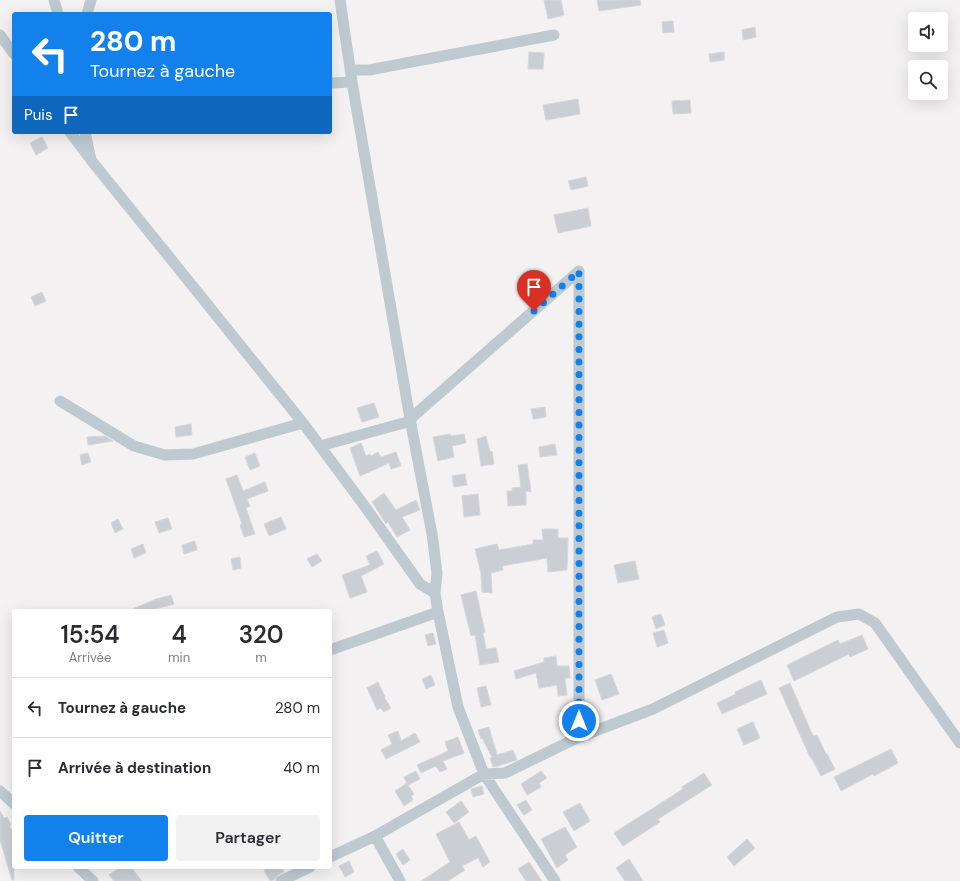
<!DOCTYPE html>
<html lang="fr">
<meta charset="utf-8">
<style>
body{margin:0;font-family:"DM Sans",sans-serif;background:#f2f2f3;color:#2b2b33;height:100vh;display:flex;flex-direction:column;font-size:15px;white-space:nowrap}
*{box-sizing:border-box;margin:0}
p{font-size:13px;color:#7c7c81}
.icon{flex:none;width:22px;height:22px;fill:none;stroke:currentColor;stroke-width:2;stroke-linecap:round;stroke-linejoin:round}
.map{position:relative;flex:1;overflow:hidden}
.details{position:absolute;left:12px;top:609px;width:320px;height:260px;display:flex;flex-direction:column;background:#fff;border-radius:4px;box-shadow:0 4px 16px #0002}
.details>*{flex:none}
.top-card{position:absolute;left:12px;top:12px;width:320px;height:122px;border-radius:4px;box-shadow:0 4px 16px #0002;background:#1281ec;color:#fff;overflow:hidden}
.tools{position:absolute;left:908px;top:12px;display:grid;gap:8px}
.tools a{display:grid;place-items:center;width:40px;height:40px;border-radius:4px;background:#fff;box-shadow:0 4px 16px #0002;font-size:20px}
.pin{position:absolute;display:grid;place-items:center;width:34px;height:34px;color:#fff;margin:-41px -17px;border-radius:50% 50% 50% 0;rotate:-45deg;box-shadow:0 0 4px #0007}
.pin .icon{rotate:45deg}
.me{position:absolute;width:44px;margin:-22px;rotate:0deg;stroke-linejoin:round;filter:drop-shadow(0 0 3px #0008)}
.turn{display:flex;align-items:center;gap:14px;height:84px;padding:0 12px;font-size:18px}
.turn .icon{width:52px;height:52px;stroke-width:2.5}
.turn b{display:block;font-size:28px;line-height:34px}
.then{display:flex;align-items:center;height:38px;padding:0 12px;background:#0003;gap:8px;font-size:15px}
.eta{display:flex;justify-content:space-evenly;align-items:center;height:68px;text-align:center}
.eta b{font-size:24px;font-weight:600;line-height:28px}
.action{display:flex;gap:8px;margin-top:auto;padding:8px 12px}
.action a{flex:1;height:46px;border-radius:4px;background:#1281ec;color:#fff;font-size:16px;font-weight:600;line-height:46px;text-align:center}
.action a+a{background:#f2f2f3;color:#2b2b33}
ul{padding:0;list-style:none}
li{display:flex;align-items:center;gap:12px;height:60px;padding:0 12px;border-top:1px solid #e1e1e2}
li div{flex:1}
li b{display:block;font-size:15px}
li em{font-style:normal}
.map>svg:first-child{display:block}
.building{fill:#cbced3;stroke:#d5d7dc}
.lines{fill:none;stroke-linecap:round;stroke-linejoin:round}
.minor{stroke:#bec9d0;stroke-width:11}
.route{stroke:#1281ec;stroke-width:7;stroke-dasharray:0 12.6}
</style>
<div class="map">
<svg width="960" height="881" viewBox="0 0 960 881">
<rect width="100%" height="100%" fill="#f3f1f1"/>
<!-- building -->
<path class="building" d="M 544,0 L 561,0 L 564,15 L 548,19 Z
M 597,0 L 640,0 L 641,5 L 599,11 Z
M 673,21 L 674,32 L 663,33 L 662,22 Z
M 755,27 L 756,37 L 743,40 L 742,30 Z
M 529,52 L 544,53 L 543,69 L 528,69 Z
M 724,52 L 724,60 L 710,62 L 709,54 Z
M 578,99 L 580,114 L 546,120 L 543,105 Z
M 690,100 L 691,113 L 673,114 L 672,101 Z
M 42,137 L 48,148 L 36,155 L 30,143 Z
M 586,177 L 588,186 L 571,190 L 568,181 Z
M 588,208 L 591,226 L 558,233 L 554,215 Z
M 42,292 L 46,301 L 35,306 L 31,297 Z
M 374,403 L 379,417 L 362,422 L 357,408 Z
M 545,407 L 546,417 L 533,419 L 531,409 Z
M 191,424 L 192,435 L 176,437 L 175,427 Z
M 450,434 L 451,436 L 464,434 L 466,443 L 452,446 L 454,457 L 438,461 L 433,437 Z
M 105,436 L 113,441 L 88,445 L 87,437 Z
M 486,436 L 490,452 L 492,451 L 494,464 L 481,466 L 477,439 Z
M 361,443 L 366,456 L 370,454 L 371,456 L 378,452 L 381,457 L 396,452 L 401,466 L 391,469 L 389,463 L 360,476 L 350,448 Z
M 555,444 L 557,455 L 540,457 L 539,447 Z
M 88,453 L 91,462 L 82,465 L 80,455 Z
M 255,453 L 260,466 L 250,470 L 245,457 Z
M 527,464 L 531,492 L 526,491 L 526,505 L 508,506 L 507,491 L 512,491 L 512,488 L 521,487 L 518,465 Z
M 465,474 L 467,485 L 454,487 L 452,476 Z
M 237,475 L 243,491 L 265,482 L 268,491 L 247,499 L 250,506 L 246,508 L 255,534 L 244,537 L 240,525 L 242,524 L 226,479 Z
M 384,493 L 396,510 L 416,500 L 420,510 L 402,517 L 410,530 L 397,537 L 388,522 L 386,524 L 372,502 Z
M 478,494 L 480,515 L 464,517 L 462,496 Z
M 281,517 L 286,529 L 269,536 L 264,524 Z
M 168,518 L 172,529 L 159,533 L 155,522 Z
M 118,519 L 123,529 L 115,533 L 111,523 Z
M 542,529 L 558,529 L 558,538 L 568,538 L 567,570 L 548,572 L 547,558 L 502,566 L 503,570 L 491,573 L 492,593 L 482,592 L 481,573 L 475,549 L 497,544 L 499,550 L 533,544 L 533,540 L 543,540 Z
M 195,541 L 197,550 L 184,554 L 182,545 Z
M 143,544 L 146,553 L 134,558 L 131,549 Z
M 377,551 L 384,564 L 361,576 L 367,592 L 350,598 L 342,575 L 370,565 L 366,556 Z
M 317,554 L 322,561 L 312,567 L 307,559 Z
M 240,557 L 241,568 L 233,570 L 231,559 Z
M 635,561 L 639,579 L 618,583 L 614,565 Z
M 476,591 L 485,632 L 483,633 L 486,649 L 496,648 L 499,662 L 480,665 L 475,635 L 471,636 L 461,595 Z
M 171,595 L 174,604 L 148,611 L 128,611 L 156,599 Z
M 661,614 L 665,625 L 656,629 L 652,617 Z
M 664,630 L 668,643 L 657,647 L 653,633 Z
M 433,633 L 436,644 L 428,646 L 425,635 Z
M 862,635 L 868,649 L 850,657 L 849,654 L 794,681 L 787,665 L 838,640 L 840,644 Z
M 556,656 L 557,666 L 569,666 L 570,678 L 565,678 L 567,695 L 558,696 L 557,685 L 539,688 L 536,673 L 516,679 L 514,671 L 544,662 L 544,658 Z
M 611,674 L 619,694 L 602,700 L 595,680 Z
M 431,675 L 435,685 L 426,689 L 422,679 Z
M 761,680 L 767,694 L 722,714 L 717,703 L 736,694 L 735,692 Z
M 378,682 L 385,697 L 384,697 L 391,708 L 384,712 L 381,708 L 377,710 L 367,688 Z
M 790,683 L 813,736 L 817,735 L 826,754 L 827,754 L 835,769 L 821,776 L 811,757 L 810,757 L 779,688 Z
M 486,686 L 491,705 L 481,707 L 477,688 Z
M 753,722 L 760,738 L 744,745 L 737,729 Z
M 489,727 L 497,755 L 513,750 L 517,760 L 498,766 L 493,767 L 490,758 L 492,757 L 482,738 L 481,739 L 478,730 Z
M 398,731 L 401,741 L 415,733 L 420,742 L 386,759 L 381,750 L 392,744 L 388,735 Z
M 458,737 L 464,753 L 443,761 L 447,769 L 440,772 L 436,766 L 421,773 L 417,765 L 448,751 L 445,742 Z
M 891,749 L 898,763 L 874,776 L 873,774 L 841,791 L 834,777 Z
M 416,771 L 420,779 L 408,785 L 414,794 L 411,796 L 413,800 L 404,806 L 395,791 L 407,783 L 404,777 Z
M 541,771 L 547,778 L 539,783 L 541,787 L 527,795 L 521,784 Z
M 704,773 L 712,785 L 658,819 L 660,822 L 623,846 L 614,833 L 683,789 L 682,787 Z
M 482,786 L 484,794 L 473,797 L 471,789 Z
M 526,800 L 532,810 L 524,815 L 517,805 Z
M 461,801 L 469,812 L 454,823 L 446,812 Z
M 580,803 L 590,821 L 574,831 L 563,812 Z
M 0,811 L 4,818 L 7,817 L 11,825 L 9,826 L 14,834 L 14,880 L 12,880 L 0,840 Z
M 459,822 L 469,840 L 476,836 L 490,862 L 483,867 L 478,858 L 462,866 L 465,870 L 448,881 L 421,881 L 450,862 L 436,834 Z
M 565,827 L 577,847 L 565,855 L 568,860 L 557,868 L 541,839 Z
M 747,839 L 755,848 L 734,866 L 727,857 Z
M 403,849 L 410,860 L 403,865 L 396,854 Z
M 629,859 L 643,881 L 625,881 L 616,868 Z
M 349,861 L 354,872 L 345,877 L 339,866 Z
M 529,862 L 542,881 L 526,881 L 518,869 Z
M 120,867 L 131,867 L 142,881 L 114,881 L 109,875 Z
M 263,867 L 281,867 L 284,872 L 278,875 L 274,880 L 270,881 L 264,871 L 265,871 Z"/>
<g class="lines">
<!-- minor -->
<path class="minor" d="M 54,0 L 58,14
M 340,0 L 352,82 L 410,419 L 432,534 L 437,573 L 435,593 L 438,612 L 458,707 L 484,774 L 555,881
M 87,14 L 91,0
M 0,35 L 14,54
M 350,70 L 369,70 L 554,35
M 330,83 L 352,82
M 70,132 L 88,156
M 85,132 L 91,160 L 303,423 L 366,508 L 420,584 L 435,593
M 60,401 L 134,446 L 165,455 L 193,454 L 303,423
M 410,419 L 579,271 L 579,737
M 320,446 L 411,421
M 330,650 L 438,612
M 0,791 L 14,804
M 375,836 L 400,881
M 330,857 L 375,836 L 484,774 L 505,773 L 579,737 L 653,709 L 837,617 L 859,614 L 875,623 L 960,743
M 78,867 L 93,881
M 281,881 L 310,867"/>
</g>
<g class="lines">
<!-- route -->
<path class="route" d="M 534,311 L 579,271 L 579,721"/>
</g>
</svg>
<div class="tools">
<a><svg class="icon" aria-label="sound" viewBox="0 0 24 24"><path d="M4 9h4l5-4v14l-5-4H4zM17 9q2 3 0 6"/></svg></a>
<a><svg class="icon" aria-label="search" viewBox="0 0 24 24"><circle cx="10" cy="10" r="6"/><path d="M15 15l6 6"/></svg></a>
</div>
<div class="pin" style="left:534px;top:311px;background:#d93025"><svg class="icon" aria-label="arrive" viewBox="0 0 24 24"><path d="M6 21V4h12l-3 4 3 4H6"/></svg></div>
<svg class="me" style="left:579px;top:721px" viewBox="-20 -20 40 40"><circle r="17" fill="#1281ec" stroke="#fff" stroke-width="3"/><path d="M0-11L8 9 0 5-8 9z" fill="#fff"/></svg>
<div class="top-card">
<div class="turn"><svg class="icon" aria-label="left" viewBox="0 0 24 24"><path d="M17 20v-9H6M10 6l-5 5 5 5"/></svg><div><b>280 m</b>Tournez à gauche</div></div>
<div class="then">Puis<svg class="icon" aria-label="arrive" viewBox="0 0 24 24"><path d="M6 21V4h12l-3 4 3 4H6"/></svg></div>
</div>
<section class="details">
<div class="eta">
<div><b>15:54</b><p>Arrivée</p></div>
<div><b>4</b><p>min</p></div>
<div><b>320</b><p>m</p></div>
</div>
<ul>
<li><svg class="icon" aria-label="left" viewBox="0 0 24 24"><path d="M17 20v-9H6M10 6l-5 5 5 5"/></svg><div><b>Tournez à gauche</b></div><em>280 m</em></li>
<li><svg class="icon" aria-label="arrive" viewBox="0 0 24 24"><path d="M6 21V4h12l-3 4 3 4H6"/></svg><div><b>Arrivée à destination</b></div><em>40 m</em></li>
</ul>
<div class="action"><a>Quitter</a><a>Partager</a></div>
</section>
</div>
